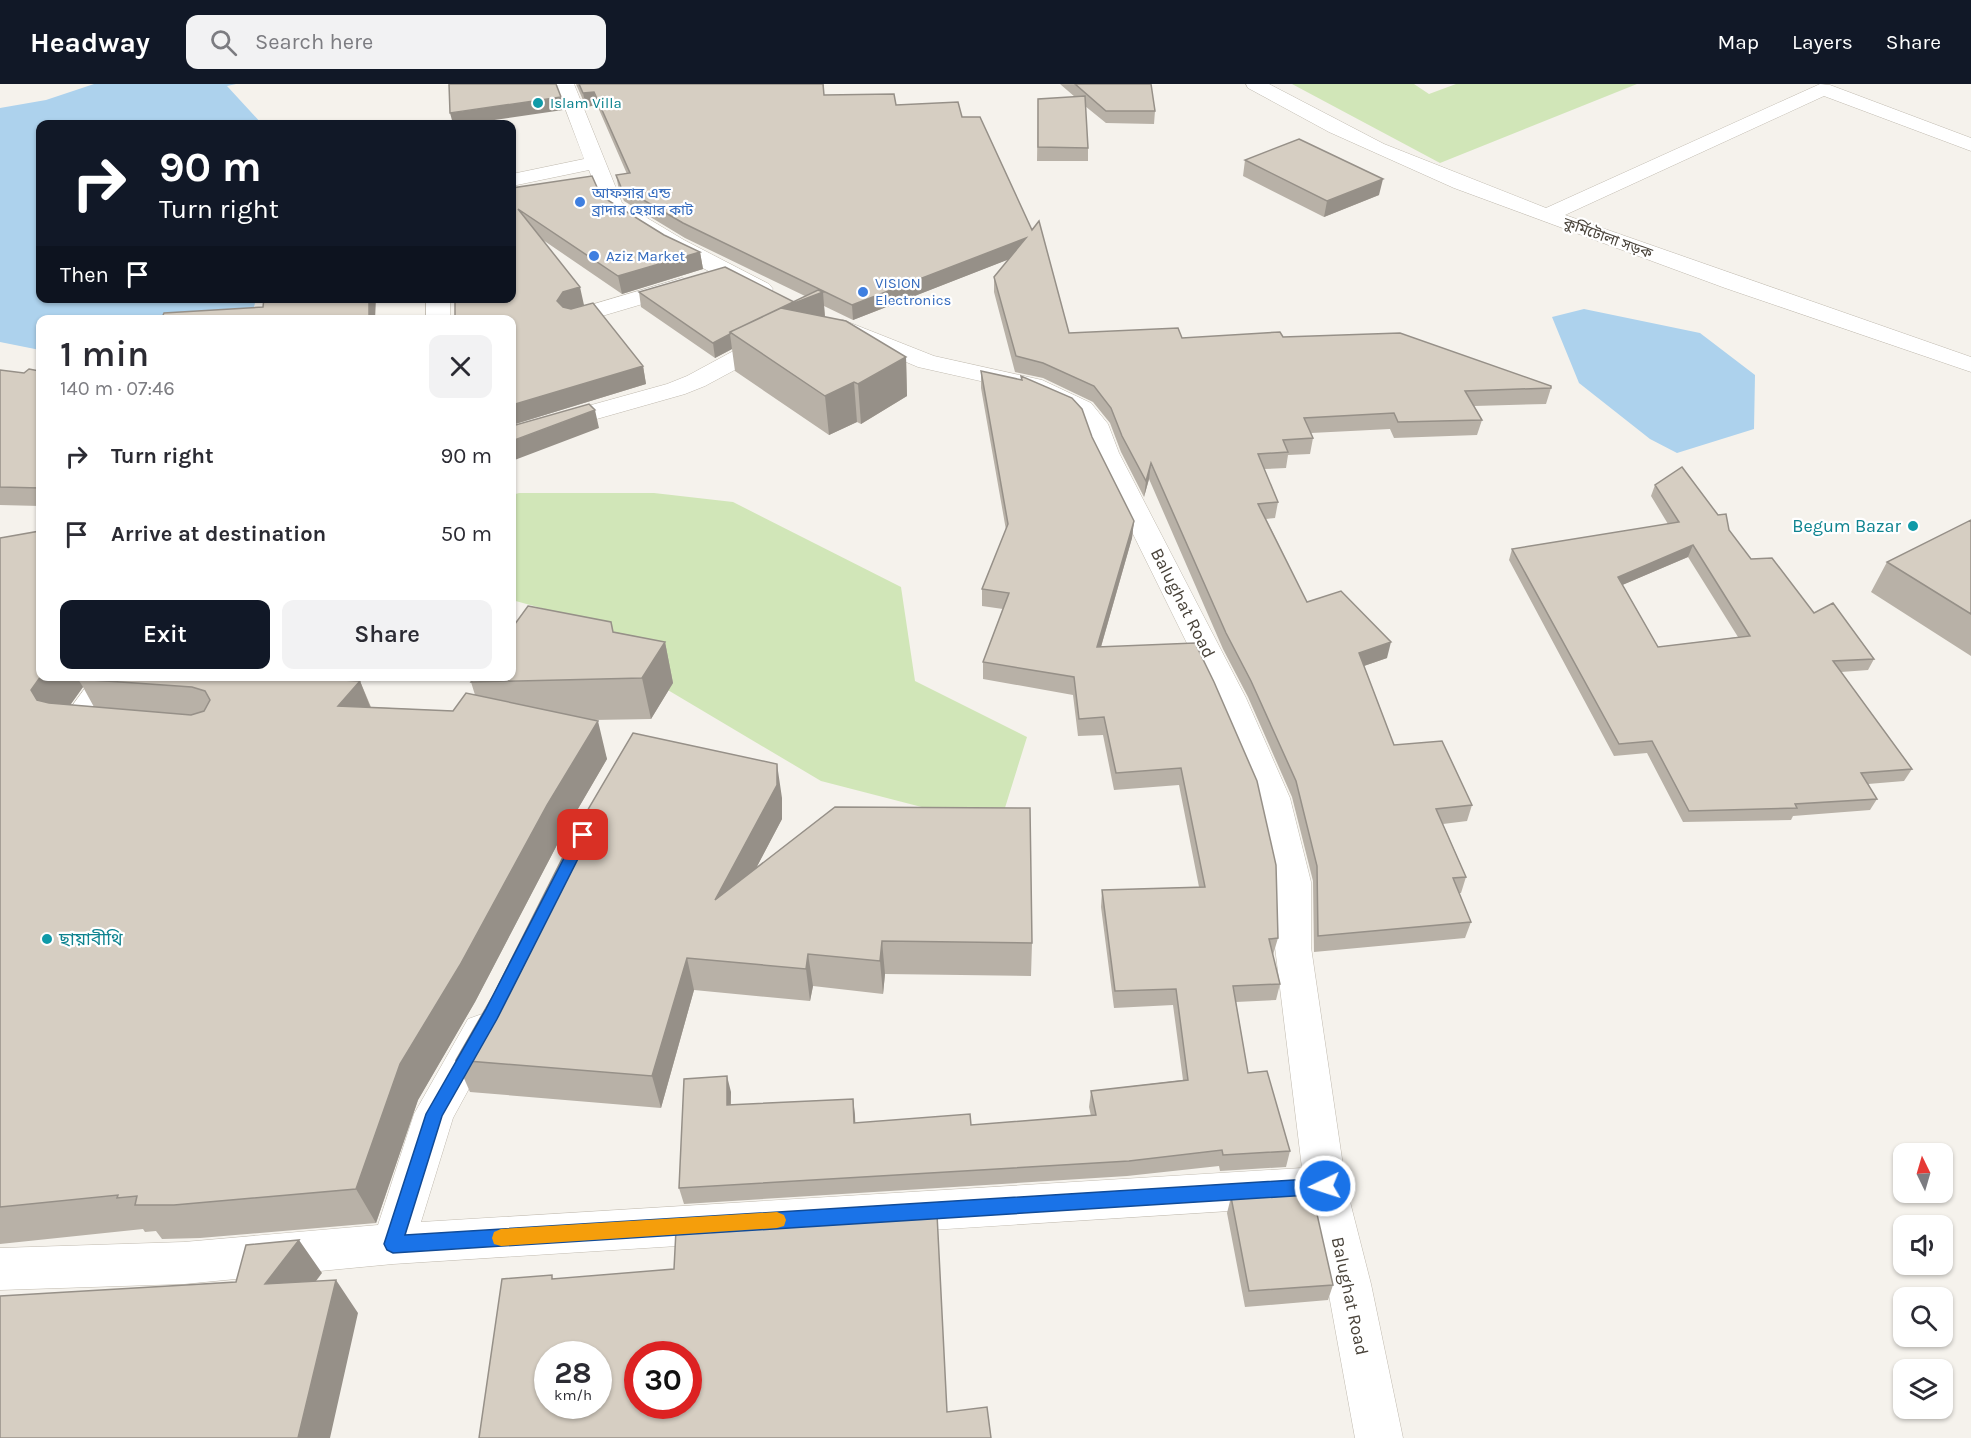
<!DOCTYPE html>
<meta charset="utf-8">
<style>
body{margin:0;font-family:Karla,"Noto Sans Bengali",sans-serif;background:#f2f2f3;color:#2b2b33;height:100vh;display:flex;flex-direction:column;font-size:22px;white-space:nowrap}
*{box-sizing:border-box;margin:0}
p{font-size:20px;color:#7c7c81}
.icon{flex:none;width:33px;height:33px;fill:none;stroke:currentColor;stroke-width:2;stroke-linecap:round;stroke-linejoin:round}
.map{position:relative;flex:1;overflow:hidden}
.side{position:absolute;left:36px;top:231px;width:480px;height:366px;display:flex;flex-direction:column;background:#fff;border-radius:12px;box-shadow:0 2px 4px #0004}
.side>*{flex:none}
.guide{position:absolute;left:36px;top:36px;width:480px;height:183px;border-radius:12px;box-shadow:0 2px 4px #0004;background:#111827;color:#fff;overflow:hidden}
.needle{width:39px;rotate:355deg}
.controls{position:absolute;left:1893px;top:1059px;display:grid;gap:12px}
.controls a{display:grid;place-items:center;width:60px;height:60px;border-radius:12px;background:#fff;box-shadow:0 2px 4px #0004;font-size:30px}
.speed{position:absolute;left:534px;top:1257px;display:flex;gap:12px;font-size:30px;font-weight:700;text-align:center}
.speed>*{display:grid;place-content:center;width:78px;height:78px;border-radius:50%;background:#fff;box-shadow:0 2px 4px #0004;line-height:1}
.speed small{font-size:15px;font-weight:400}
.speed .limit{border:9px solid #d22;background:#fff;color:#111}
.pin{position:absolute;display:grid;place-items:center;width:51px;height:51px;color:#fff;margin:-26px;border-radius:12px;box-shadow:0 3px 9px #0006}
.me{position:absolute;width:66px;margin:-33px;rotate:266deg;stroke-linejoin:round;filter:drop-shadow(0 0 4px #0008)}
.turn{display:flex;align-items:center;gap:21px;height:126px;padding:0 24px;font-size:27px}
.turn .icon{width:78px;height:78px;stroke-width:2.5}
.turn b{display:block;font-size:42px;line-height:51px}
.then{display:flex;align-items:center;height:57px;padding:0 24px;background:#0003;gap:12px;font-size:22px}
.round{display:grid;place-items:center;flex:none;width:63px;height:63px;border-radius:12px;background:#f2f2f3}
.overview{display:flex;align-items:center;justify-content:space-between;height:102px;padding:0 24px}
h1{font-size:36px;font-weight:600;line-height:45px}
.cta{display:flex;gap:12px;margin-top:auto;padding:12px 24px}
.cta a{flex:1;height:69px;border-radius:12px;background:#111827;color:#fff;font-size:24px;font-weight:600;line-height:69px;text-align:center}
.cta a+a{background:#f2f2f3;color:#2b2b33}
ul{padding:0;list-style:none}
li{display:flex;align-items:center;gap:18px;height:78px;padding:0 24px}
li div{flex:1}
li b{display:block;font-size:22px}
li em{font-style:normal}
header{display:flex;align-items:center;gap:36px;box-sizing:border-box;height:84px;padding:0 30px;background:#111827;color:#fff}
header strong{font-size:28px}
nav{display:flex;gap:33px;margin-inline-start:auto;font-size:21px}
.search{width:420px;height:54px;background:#f2f2f3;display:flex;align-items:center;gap:15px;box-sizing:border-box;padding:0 21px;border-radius:12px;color:#7c7c81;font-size:22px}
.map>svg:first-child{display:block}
.green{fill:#d1e6b8}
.water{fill:#add2ed}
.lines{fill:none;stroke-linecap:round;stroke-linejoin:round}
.minor-casing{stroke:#c0baaf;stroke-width:1}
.minor{fill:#fff;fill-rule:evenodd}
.wall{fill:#b8b1a7;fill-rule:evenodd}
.shaded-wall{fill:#969088}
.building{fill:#d6cec2;stroke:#969088;stroke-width:1.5;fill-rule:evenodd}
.route{fill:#1a73e8;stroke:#114b97;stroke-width:1.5}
.slow{fill:#f59e0b}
.culture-dot{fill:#0f9aa8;stroke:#fff;stroke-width:2}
.shop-dot{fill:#3f7fe0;stroke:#fff;stroke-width:2}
.labels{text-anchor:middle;stroke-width:4.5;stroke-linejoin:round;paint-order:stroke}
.far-culture-label{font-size:15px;fill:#0d838f;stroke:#fff;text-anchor:start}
.far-shop-label{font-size:15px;fill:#366cbe;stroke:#fff;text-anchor:start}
.far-street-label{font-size:15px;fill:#49433a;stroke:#fff}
.culture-label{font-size:18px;fill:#0d838f;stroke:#fff;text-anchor:end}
.street-label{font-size:18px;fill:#49433a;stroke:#fff}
</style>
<header>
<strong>Headway</strong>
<div class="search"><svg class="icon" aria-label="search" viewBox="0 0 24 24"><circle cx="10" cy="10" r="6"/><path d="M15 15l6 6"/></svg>Search here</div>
<nav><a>Map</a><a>Layers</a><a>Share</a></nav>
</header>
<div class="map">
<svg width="1971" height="1354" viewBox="0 0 1971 1354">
<rect width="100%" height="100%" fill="#f5f2ec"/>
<!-- green -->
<path class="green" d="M 1292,0 L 1414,0 L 1429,10 L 1456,0 L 1637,0 L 1440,79 Z
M 519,409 L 654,409 L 733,418 L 901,503 L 915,597 L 1027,653 L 999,743 L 821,697 L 651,596 L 603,541 L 512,516 L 512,411 Z"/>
<!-- water -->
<path class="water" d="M 94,0 L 236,0 L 227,2 L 262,40 L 40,40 L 40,214 L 256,215 L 251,235 L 40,236 L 40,266 L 0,258 L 0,24 L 46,16 Z
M 1584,225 L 1700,249 L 1755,291 L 1754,345 L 1677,369 L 1650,355 L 1579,299 L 1552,233 Z"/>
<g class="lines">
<defs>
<path id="minor" d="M 556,0 L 574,0 L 622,119 L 684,156 L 769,200 L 773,205 L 769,210 L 761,212 L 753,210 L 668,166 L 605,127 L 589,86 L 512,102 L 512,90 L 584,75 Z
M 1246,0 L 1269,0 L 1384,60 L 1546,124 L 1820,0 L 1830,1 L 1971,54 L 1971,67 L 1824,12 L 1565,131 L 1971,273 L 1971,288 L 1725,204 L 1454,104 L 1329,48 L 1248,4 Z
M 682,194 L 690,196 L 694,201 L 690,206 L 575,240 L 567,238 L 563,233 L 567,228 Z
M 426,214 L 450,214 L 450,236 L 426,236 Z
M 843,236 L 934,272 L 1042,296 L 1091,319 L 1108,340 L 1119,369 L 1246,614 L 1290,714 L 1311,798 L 1311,863 L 1346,1102 L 1371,1200 L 1403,1354 L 1355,1354 L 1327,1200 L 1309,1122 L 393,1180 L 184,1200 L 0,1206 L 0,1164 L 184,1158 L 378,1141 L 414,1030 L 468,935 L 482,930 L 496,935 L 501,946 L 453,1034 L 421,1138 L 1302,1084 L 1275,863 L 1275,798 L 1256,714 L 1214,614 L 1093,369 L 1083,341 L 1073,329 L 1025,307 L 918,283 L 835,248 L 831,243 L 835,238 Z
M 772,249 L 781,251 L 784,256 L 781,261 L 705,302 L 685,310 L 512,359 L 512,343 L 667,300 L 687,292 L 763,251 Z
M 94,592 L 126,592 L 96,635 L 101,637 L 106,645 L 101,653 L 90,656 L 61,652 L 56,644 Z"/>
</defs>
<!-- minor casing -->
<use href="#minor" class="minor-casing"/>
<!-- minor -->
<use href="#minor" class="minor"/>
</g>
<!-- wall -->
<path class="wall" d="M 576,0 L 824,0 L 824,11 L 896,21 L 962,33 L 1069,249 L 1182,254 L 1283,253 L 1551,304 L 1546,320 L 1474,322 L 1482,336 L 1477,351 L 1394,354 L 1390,345 L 1311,349 L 1313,354 L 1310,370 L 1288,371 L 1286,384 L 1264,385 L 1278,418 L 1275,434 L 1266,435 L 1307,518 L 1387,574 L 1364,582 L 1394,661 L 1472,721 L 1467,737 L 1443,740 L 1466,793 L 1461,809 L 1459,809 L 1471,838 L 1465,854 L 1314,868 L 1313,797 L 1292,713 L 1248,613 L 1223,565 L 1149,395 L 1144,413 L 1121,368 L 1110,339 L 1093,318 L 1043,294 L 1015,288 L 994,208 L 994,193 L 1009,175 L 853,236 L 824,222 L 825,233 L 906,273 L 907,312 L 861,340 L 857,338 L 829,351 L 735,287 L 732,265 L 715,274 L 641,223 L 639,208 L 794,218 L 805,212 L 685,154 L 624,117 L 619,106 L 616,91 L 627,90 L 597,21 L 586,23 Z
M 1060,0 L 1151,0 L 1155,27 L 1154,40 L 1106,39 L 1085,22 L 1088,64 L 1088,77 L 1037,77 L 1038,15 L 1075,13 Z
M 1245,76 L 1379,111 L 1324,133 L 1243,92 Z
M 512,104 L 601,112 L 664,151 L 700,168 L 703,185 L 622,210 L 543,156 L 571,224 L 643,282 L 646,300 L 512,341 Z
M 0,286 L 24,289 L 40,286 L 40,422 L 0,421 Z
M 981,287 L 1021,296 L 1021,292 L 1092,353 L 1134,437 L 1132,454 L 1101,563 L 1195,559 L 1278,854 L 1273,871 L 1280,900 L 1276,916 L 1236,918 L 1248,989 L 1290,1067 L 1286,1083 L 1220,1087 L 1219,1082 L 1127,1092 L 684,1120 L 679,1104 L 731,1008 L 731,1021 L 853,1015 L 855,1039 L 971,1041 L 1091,1032 L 1089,1023 L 1091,1007 L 1183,996 L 1173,921 L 1114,924 L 1101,823 L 1102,806 L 1199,803 L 1179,701 L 1114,706 L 1103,651 L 1078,652 L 1073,611 L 983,595 L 983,578 L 1003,525 L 982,522 L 982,505 L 1006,446 L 981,304 Z
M 1655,401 L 1729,446 L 1751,475 L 1814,529 L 1874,575 L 1868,586 L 1841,588 L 1912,685 L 1904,697 L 1868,700 L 1877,715 L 1870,726 L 1793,732 L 1791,736 L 1683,738 L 1647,669 L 1614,672 L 1509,476 L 1512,465 L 1668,440 L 1651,412 ZM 1688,473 L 1738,553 L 1658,563 L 1622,501 Z
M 1971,436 L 1971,572 L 1871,508 L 1887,478 Z
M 0,454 L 40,592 L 360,597 L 371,623 L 453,627 L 475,611 L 471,598 L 614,548 L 665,558 L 673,599 L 651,635 L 593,636 L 607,675 L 558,759 L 475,918 L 418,1016 L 376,1139 L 200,1154 L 162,1155 L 156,1147 L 145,1148 L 143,1145 L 0,1160 ZM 83,603 L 94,623 L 70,621 Z
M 782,714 L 782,735 L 756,784 L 1032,859 L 1031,892 L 885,890 L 883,910 L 813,902 L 810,917 L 694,906 L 661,1024 L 470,1008 L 456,976 Z
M 1231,1113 L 1333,1201 L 1328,1216 L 1245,1223 L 1227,1129 Z"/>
<!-- shaded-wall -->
<path class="shaded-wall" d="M 594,8 L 597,21 L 586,23 L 583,9 Z
M 561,13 L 563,26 L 467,40 L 453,40 L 450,29 Z
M 1383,95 L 1379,111 L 1324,133 L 1327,117 Z
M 1026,154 L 1025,169 L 853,236 L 852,221 Z
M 700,168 L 703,185 L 622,210 L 618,192 Z
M 580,203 L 584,221 L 561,234 L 557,217 L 563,208 Z
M 823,208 L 826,247 L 781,224 Z
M 369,214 L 376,214 L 375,236 L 369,236 Z
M 730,250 L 732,265 L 715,274 L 713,259 Z
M 906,273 L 907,312 L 861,340 L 858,300 Z
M 643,282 L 646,300 L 512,341 L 512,321 Z
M 854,298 L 857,338 L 829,351 L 825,312 Z
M 595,326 L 599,344 L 512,377 L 512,357 Z
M 1151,379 L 1149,395 L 1144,413 L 1146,397 Z
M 1134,437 L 1132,454 L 1096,580 L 1097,563 Z
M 1693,461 L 1688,473 L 1613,505 L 1618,493 Z
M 665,558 L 673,599 L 651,635 L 642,594 Z
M 1391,558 L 1387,574 L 1355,585 L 1359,569 Z
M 41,592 L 91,592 L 78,595 L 83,603 L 54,644 L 31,606 Z
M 360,597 L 375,635 L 338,622 Z
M 598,637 L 607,675 L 558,759 L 475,918 L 418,1016 L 376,1139 L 356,1105 L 400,980 L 547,721 Z
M 777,680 L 782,714 L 782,735 L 722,849 L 715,816 Z
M 882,857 L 885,890 L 883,910 L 880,877 Z
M 808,870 L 813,902 L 810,917 L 806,885 Z
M 687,874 L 694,906 L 661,1024 L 652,992 Z
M 727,992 L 731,1008 L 730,1037 L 727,1021 Z
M 853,1015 L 855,1031 L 856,1055 L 854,1039 Z
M 299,1156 L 322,1189 L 289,1233 L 265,1200 Z
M 336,1196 L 358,1229 L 330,1354 L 298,1354 Z"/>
<!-- building -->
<path class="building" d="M 449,0 L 556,0 L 561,13 L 450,29 Z
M 579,0 L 823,0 L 824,11 L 894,10 L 896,21 L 958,18 L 962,33 L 980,33 L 1032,146 L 1039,137 L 1069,249 L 1178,244 L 1182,254 L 1280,248 L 1283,253 L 1400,249 L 1551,302 L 1551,304 L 1465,307 L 1482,336 L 1398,338 L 1394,329 L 1304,334 L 1313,354 L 1283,356 L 1288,368 L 1258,370 L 1278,418 L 1258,420 L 1307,518 L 1341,507 L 1391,558 L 1359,569 L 1394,661 L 1442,657 L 1472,721 L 1436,725 L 1466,793 L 1453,794 L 1471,838 L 1318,852 L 1317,782 L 1296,697 L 1251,597 L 1226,549 L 1151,379 L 1146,397 L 1122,352 L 1111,324 L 1094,302 L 1043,279 L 1016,272 L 994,193 L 1026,154 L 852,221 L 683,139 L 621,103 L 616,91 L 630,89 L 594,8 L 583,9 Z
M 1075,0 L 1151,0 L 1155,27 L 1106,27 Z
M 1085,12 L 1088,64 L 1038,63 L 1038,15 Z
M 1299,55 L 1383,95 L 1327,117 L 1245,76 Z
M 592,92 L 601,112 L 664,151 L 700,168 L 618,192 L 518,125 L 580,203 L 563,208 L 557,217 L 563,223 L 571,225 L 593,219 L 643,282 L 512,321 L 512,236 L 455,236 L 455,214 L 512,214 L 512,104 Z
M 725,183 L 794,218 L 730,248 L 730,250 L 713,259 L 639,208 Z
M 818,206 L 823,208 L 781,224 L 846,237 L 906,273 L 858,300 L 854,298 L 825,312 L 730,248 Z
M 264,214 L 369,214 L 369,236 L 161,236 L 164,229 L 263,223 Z
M 29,285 L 39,287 L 40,286 L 40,404 L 0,403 L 0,286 L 24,289 Z
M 981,287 L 1022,296 L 1021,292 L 1072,314 L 1082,325 L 1092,353 L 1134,437 L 1097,563 L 1195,559 L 1214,598 L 1257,697 L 1276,781 L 1278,854 L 1269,855 L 1280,900 L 1233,902 L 1248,989 L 1267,987 L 1290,1067 L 1223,1071 L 1222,1066 L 1129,1077 L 679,1104 L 684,995 L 727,992 L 727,1021 L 853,1015 L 854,1039 L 970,1030 L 971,1041 L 1096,1031 L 1091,1007 L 1188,996 L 1176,905 L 1115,907 L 1102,806 L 1205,803 L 1181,684 L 1116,689 L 1104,633 L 1079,635 L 1074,593 L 983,578 L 1009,509 L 982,505 L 1008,440 Z
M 589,320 L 595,326 L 512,357 L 512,342 Z
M 1682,383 L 1718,431 L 1726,430 L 1729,446 L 1751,475 L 1772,474 L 1814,529 L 1833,519 L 1874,575 L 1833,577 L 1912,685 L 1861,689 L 1877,715 L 1795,720 L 1797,724 L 1689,727 L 1652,657 L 1619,660 L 1512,465 L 1679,438 L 1655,401 ZM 1693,461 L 1750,552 L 1658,563 L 1618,493 Z
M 1971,436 L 1971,530 L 1887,478 Z
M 40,447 L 41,592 L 31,606 L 37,616 L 49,619 L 191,631 L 204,627 L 210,616 L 205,607 L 192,603 L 78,595 L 80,592 L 273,592 L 360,597 L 338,622 L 453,627 L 466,609 L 598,637 L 547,721 L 460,881 L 400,980 L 356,1105 L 174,1121 L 135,1121 L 137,1112 L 117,1114 L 118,1111 L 0,1123 L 0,454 Z
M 528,522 L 611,538 L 613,548 L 665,558 L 642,594 L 471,598 L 475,592 L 512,592 L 512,544 Z
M 633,649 L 777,680 L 777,701 L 715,816 L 835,723 L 1030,724 L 1032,859 L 882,857 L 880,877 L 808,870 L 806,885 L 687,874 L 652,992 L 456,976 L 494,910 L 580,739 Z
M 1312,1108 L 1333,1201 L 1249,1207 L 1231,1113 Z
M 937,1130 L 947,1328 L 987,1323 L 991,1354 L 479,1354 L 502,1195 L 552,1191 L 552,1195 L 674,1185 L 676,1146 ZM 548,1270 L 598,1270 L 598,1322 L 548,1322 ZM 638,1270 L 688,1270 L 688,1322 L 638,1322 Z
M 299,1156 L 265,1200 L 336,1196 L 298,1354 L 0,1354 L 0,1212 L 236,1198 L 246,1161 Z"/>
<!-- route -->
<path class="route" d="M 583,746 L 590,751 L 497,935 L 442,1032 L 405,1151 L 1325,1094 L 1331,1096 L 1334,1102 L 1331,1108 L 1325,1110 L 393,1169 L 387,1166 L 384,1160 L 426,1030 L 486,925 L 578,747 Z"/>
<!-- slow -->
<path class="slow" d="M 777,1128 L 784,1131 L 786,1136 L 784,1142 L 777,1144 L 501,1162 L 494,1160 L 492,1154 L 494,1148 L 501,1145 Z"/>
<!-- markers -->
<g class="culture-dot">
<circle cx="538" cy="19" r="6"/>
<circle cx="1913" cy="442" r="6"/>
<circle cx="47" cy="855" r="6"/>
</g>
<g class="shop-dot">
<circle cx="580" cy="118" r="6"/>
<circle cx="594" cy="172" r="6"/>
<circle cx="863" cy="208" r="6"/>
</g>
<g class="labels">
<!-- far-culture labels -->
<g class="far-culture-label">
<text x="550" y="24">Islam Villa</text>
</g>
<!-- far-shop labels -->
<g class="far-shop-label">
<text x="592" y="114">আফসার এন্ড<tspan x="592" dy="17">ব্রাদার হেয়ার কাট</tspan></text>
<text x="606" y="177">Aziz Market</text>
<text x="875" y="204">VISION<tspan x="875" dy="17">Electronics</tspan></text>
</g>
<!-- far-street labels -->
<g class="far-street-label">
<text transform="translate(1608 154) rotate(20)" y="5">কুর্মিটোলা সড়ক</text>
</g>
<!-- culture labels -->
<g class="culture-label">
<text x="1901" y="448">Begum Bazar</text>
<text x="59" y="861" text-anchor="start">ছায়াবীথি</text>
</g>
<!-- street labels -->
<g class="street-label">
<text transform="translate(1183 519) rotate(63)" y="6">Balughat Road</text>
<text transform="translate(1350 1212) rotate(78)" y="6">Balughat Road</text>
</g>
</g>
</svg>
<div class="controls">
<a><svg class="needle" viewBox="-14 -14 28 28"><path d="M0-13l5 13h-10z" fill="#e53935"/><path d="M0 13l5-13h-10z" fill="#7c7c81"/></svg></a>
<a><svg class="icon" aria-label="sound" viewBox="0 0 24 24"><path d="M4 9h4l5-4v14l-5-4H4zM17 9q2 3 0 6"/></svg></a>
<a><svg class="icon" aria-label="search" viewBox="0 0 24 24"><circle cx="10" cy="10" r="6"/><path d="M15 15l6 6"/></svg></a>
<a><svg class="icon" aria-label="layers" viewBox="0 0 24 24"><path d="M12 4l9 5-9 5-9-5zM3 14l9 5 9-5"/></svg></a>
</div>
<div class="speed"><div>28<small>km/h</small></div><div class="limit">30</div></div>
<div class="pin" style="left:583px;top:751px;background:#d93025"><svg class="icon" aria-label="arrive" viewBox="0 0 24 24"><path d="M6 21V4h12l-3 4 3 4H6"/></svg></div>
<svg class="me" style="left:1325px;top:1102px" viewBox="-20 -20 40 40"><circle r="17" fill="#1a73e8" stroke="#fff" stroke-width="3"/><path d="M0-11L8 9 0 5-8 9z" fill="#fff"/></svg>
<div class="guide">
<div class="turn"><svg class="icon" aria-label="right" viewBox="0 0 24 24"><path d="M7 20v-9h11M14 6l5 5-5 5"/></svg><div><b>90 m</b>Turn right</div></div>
<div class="then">Then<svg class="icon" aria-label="arrive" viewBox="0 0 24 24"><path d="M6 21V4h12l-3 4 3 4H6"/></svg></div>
</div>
<section class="side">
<div class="overview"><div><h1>1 min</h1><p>140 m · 07:46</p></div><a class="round"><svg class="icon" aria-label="close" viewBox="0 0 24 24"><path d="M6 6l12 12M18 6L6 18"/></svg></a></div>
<ul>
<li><svg class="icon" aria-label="right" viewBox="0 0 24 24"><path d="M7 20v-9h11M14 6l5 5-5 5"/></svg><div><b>Turn right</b></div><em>90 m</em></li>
<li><svg class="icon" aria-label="arrive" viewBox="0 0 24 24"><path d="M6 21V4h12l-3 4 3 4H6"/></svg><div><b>Arrive at destination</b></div><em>50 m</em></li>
</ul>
<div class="cta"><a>Exit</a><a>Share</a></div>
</section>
</div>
